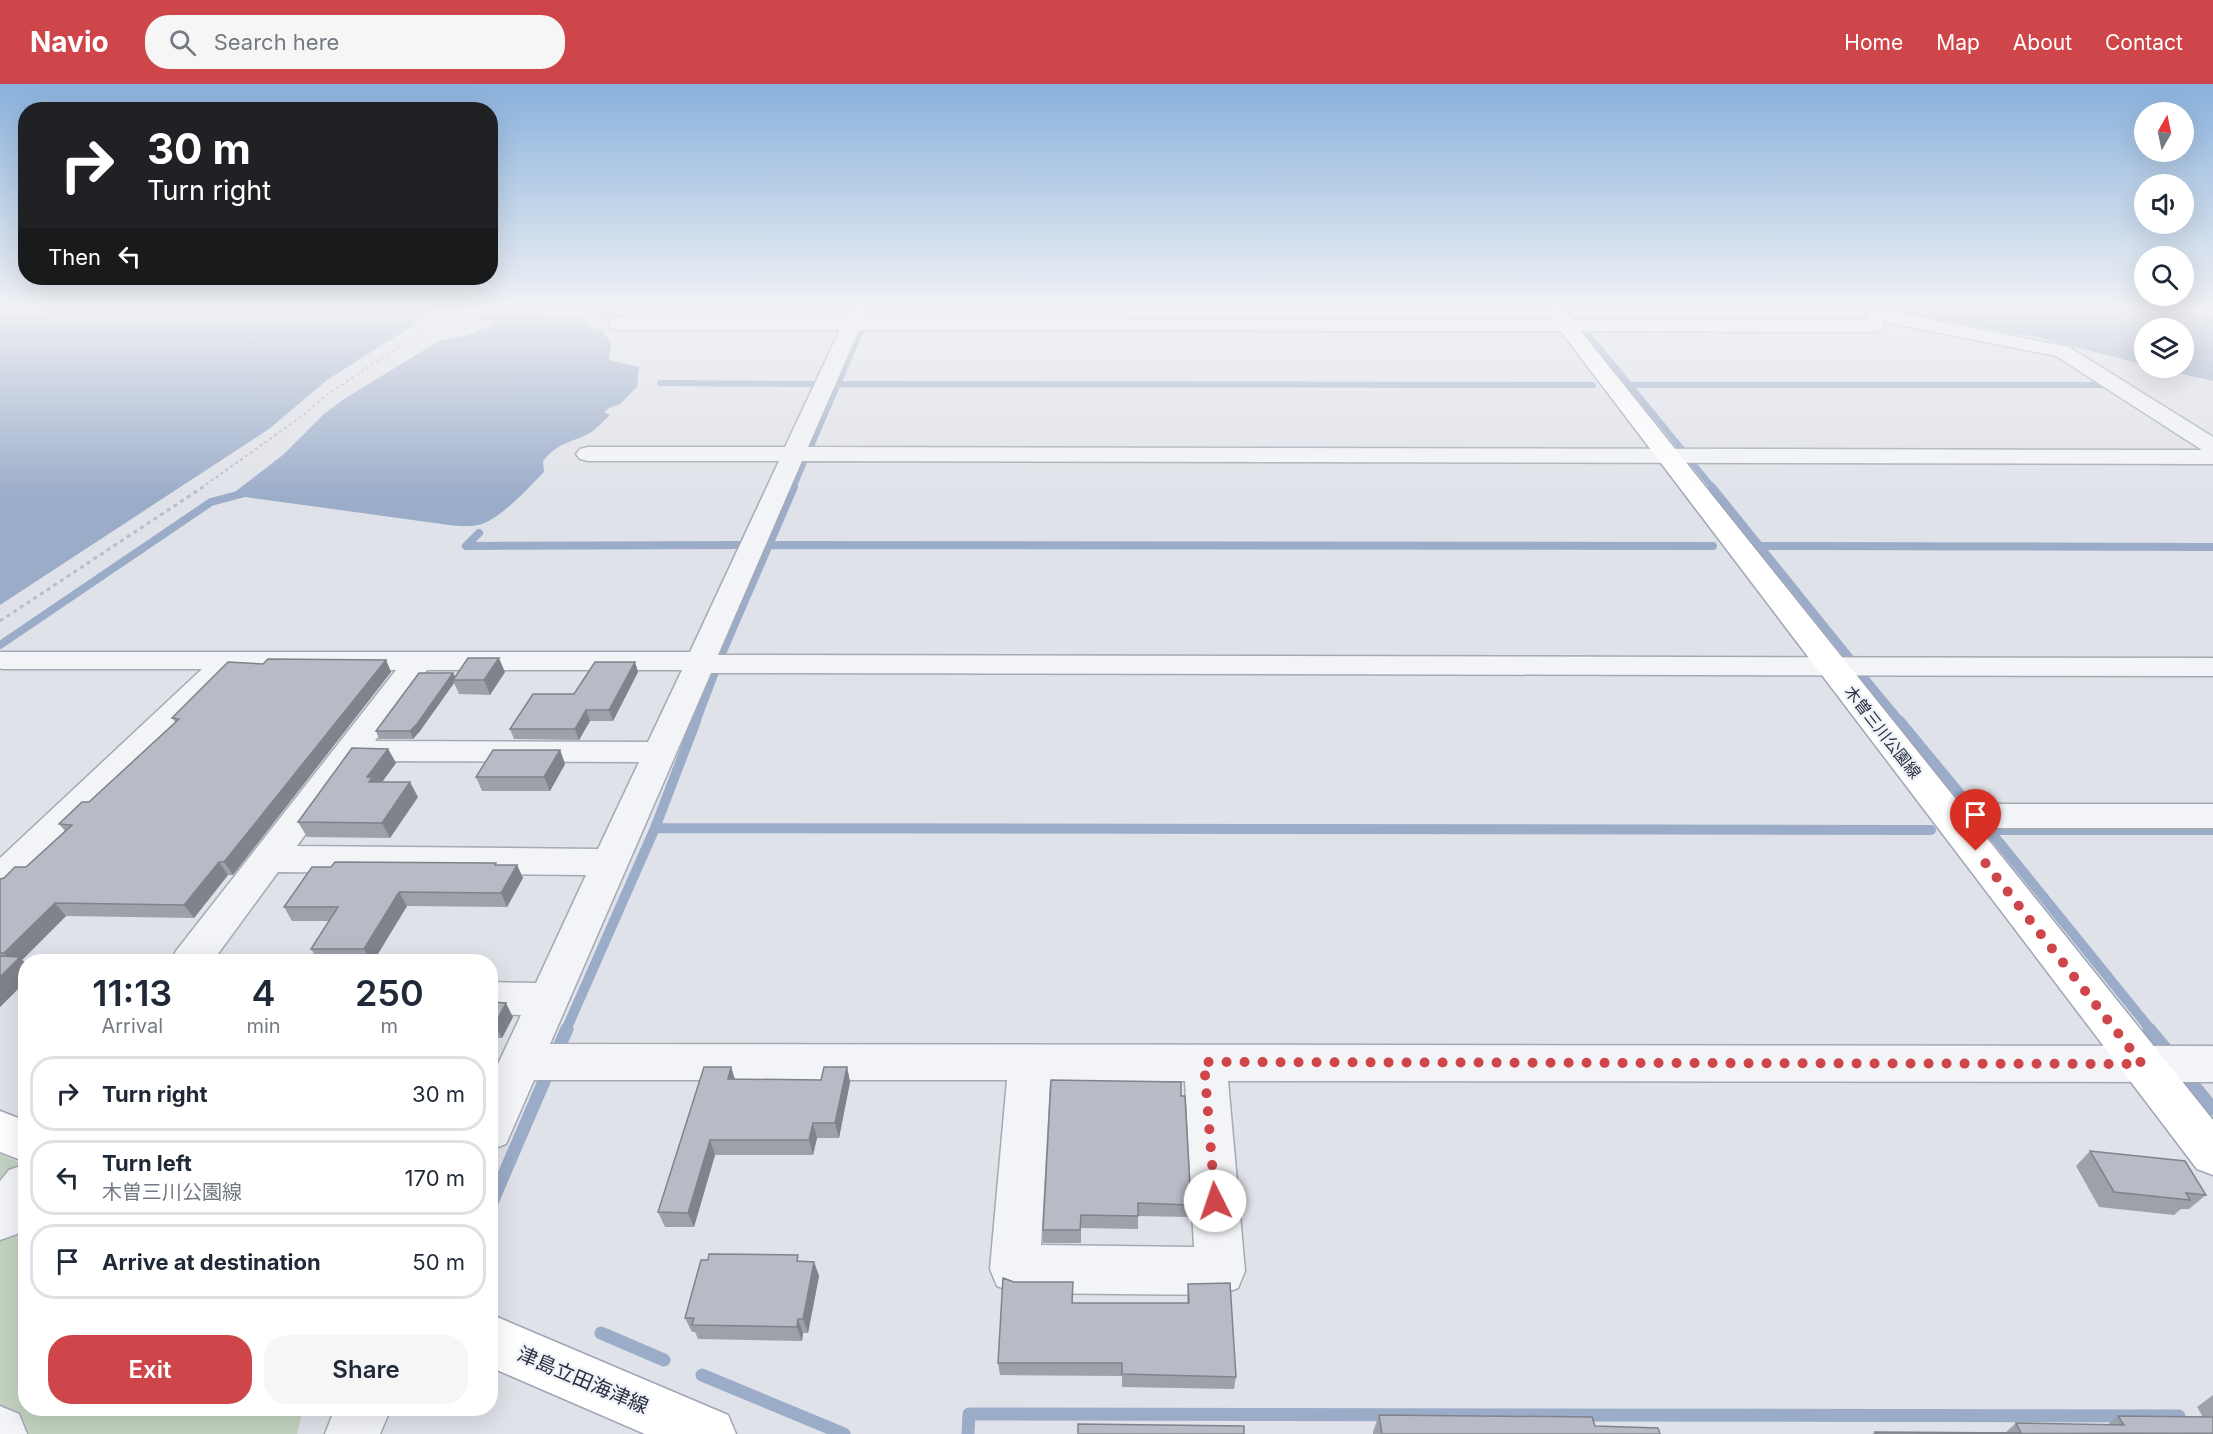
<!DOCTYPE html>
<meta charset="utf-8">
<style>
body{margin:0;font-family:Inter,"Noto Sans JP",sans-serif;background:#f6f6f7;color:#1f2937;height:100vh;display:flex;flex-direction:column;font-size:22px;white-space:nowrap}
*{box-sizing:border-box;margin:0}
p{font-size:20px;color:#747a83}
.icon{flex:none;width:33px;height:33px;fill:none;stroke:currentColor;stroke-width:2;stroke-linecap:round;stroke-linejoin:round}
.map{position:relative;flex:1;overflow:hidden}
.side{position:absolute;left:18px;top:870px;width:480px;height:462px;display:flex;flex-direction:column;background:#fff;border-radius:24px;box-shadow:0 6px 24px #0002}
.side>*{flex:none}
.hud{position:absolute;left:18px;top:18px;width:480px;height:183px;border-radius:24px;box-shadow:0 6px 24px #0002;background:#202124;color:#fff;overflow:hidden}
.needle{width:39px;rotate:9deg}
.fabs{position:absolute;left:2134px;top:18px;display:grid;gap:12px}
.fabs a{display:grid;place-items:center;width:60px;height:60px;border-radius:50%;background:#fff;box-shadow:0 6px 24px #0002;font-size:30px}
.pin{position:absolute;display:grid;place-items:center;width:51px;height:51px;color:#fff;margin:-62px -26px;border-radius:50% 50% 50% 0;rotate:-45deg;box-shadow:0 0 6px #0007}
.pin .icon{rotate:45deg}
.me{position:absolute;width:66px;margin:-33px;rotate:356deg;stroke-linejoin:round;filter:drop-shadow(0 0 4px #0008)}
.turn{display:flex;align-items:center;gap:21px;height:126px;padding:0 30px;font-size:27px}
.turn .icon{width:78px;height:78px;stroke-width:2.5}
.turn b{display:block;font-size:42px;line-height:51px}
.then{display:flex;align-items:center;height:57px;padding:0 30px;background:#0003;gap:12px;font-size:22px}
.eta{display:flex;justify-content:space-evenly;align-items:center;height:102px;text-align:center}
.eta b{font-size:36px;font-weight:600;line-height:42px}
.action{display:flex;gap:12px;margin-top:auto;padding:12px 30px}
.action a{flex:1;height:69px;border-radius:24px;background:#ce454a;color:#fff;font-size:24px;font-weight:600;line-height:69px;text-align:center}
.action a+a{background:#f6f6f7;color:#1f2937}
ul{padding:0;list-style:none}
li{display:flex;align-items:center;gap:18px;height:75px;margin:0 12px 9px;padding:0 18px;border:3px solid #e0e1e3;border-radius:24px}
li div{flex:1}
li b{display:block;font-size:22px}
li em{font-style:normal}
header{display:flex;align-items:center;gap:36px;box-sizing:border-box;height:84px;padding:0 30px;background:#ce454a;color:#fff}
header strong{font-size:28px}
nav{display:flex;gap:33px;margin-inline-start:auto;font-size:21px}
.search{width:420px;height:54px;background:#f6f6f7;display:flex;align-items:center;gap:15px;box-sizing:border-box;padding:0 21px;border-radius:24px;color:#747a83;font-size:22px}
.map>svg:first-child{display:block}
.built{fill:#ced1db}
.green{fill:#c4d3c1}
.water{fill:#9bacc9}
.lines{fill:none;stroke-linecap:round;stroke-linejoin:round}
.stream-far3{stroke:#9bacc9;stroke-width:6}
.stream-far2{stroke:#9bacc9;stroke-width:8}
.stream-far1{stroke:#9bacc9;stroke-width:10}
.stream{stroke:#9bacc9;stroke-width:13}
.minor-casing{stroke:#a5a9b3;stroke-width:3}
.major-casing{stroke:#9fa5b5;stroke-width:3}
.path-far1{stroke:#babdc4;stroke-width:2;stroke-dasharray:3 3;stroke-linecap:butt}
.path{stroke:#babdc4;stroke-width:3;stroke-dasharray:4 4;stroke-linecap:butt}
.minor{fill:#f3f4f7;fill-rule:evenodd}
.major{fill:#fff;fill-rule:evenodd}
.wall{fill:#9da1aa}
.shaded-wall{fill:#80838b}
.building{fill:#b7bbc6;stroke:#80838b;stroke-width:1.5}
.route{stroke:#ce454a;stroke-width:10;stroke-dasharray:0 18}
.labels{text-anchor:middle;stroke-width:4.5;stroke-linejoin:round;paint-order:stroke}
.street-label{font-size:16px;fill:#282f40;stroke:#eff2f6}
.near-street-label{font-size:20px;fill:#282f40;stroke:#eff2f6}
</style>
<header>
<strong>Navio</strong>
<div class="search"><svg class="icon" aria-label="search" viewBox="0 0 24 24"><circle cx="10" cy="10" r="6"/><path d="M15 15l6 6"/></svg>Search here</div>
<nav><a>Home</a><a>Map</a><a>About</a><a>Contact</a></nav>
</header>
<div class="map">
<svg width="2213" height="1350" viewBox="0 0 2213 1350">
<rect width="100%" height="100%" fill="#e0e2e9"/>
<!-- built -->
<path class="built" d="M 586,225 L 853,225 L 848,236 L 842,239 L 602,238 L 596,228 Z"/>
<!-- green -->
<path class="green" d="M 0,1070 L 25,1081 L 26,1324 L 303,1325 L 297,1350 L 0,1350 Z"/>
<!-- water -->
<path class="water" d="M 0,225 L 434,225 L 431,230 L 327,296 L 269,345 L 0,521 Z
M 486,225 L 542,225 L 541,232 L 585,234 L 592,244 L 603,246 L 611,261 L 609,276 L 639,283 L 637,303 L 620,320 L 609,324 L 604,328 L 610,331 C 603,337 596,346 588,350 C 568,360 559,358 543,377 L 544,388 C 529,403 499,437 478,441 C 469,443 458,442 449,441 L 231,411 L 284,370 L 324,330 L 344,315 L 439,257 L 468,251 L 491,242 L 494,238 L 480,235 Z
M 1874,225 L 2186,225 L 2213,233 L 2213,297 L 2155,284 L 2184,284 L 2184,244 L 2145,244 L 2145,281 L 2041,254 Z"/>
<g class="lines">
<!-- stream-far3 -->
<path class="stream-far3" d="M 1569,225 L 1579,239
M 865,237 L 870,225
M 1583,244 L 1685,369
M 660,299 L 819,300
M 835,300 L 1593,301
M 1629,301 L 2107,301
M 809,367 L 862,244
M 1691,377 L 1713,404
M 793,404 L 805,376"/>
<!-- stream-far2 -->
<path class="stream-far2" d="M 1712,403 L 1849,573
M 479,449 L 466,462 L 744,461
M 763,461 L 1713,462
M 1759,462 L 2213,463
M 0,561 L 211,418 L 241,410
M 721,572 L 794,403
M 1863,592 L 1901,638
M 696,638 L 715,588"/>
<!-- stream-far1 -->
<path class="stream-far1" d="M 1900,637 L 1970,722
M 1986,742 L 2151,946
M 655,744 L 1931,746
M 1989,746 L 2213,746
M 566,946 L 655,744 L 696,637"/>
<!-- stream -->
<path class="stream" d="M 2149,945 L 2165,964
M 558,965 L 567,945
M 2192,999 L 2213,1025
M 490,1123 L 545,995
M 601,1249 L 664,1276
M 702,1291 L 844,1350
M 968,1350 L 969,1330 L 2179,1332"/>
<defs>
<path id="minor" d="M 850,225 L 868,225 L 864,235 L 1866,236 L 1868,229 L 1883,226 L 2069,263 L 2213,353 L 2213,380 L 802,377 L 718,571 L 2213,574 L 2213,592 L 711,589 L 550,960 L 2213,962 L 2213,998 L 1228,997 L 1245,1187 L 1238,1204 L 1220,1211 L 1015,1209 L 997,1202 L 990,1185 L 1007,996 L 534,996 L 506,1060 L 490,1066 L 490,997 L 521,931 L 490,930 L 490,898 L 536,899 L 586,791 L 278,788 L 212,878 L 170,878 L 176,867 L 396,586 L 237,585 L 13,805 L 0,809 L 0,774 L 202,585 L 2,585 L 0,584 L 0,568 L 690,568 L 779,377 L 588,377 L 580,375 L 576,370 L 580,365 L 588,363 L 785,363 L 840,246 L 618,246 L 611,244 L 609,240 L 611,236 L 618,234 L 845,235 ZM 1884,238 L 2056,272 L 2202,366 L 808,363 L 859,246 L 1875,248 L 1882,246 ZM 427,586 L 682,586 L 648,658 L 375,657 ZM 359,677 L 639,678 L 598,765 L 297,762 ZM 1050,997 L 1185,997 L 1194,1163 L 1041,1161 Z
M 2202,225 L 2213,225 L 2213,232 L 2205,229 Z
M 1949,720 L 2213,720 L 2213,744 L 1949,744 L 1937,740 L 1932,732 L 1937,724 Z
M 26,1080 L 26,1139 L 17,1150 L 0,1156 L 0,1097 L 9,1086 Z
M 0,1322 L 19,1330 L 27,1350 L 0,1350 Z
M 335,1324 L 391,1324 L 380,1350 L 325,1350 Z"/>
<path id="major" d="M 1544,225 L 1563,225 L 2213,1036 L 2213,1091 L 2197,1085 Z
M 0,1027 L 26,1037 L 26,1078 L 0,1068 Z
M 490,1230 L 728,1331 L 736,1350 L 645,1350 L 490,1283 Z"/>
</defs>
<!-- minor casing -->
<use href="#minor" class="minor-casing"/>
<!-- major casing -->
<use href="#major" class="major-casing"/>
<!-- path-far1 -->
<path class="path-far1" d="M 201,404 L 305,330 L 325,312 L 430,242 L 451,225"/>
<!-- path -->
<path class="path" d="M 0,537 L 203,403"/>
<!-- minor -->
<use href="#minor" class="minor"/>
<!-- major -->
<use href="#major" class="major"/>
</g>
<!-- wall -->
<path class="wall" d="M 597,225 L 732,225 L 727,232 L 618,232 L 608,237 L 602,236 L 599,228 L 598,228 Z
M 386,576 L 391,588 L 233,791 L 228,791 L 194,834 L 66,832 L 22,876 L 26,879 L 26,897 L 0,923 L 0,795 L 26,783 L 65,747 L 59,740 L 89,718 L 175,638 L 172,634 L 263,580 Z
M 635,578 L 638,588 L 613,637 L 590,637 L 579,656 L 514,655 L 510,645 Z
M 505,588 L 490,611 L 459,610 L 454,599 L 420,647 L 413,655 L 379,655 L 376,647 L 453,589 L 455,592 Z
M 388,665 L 396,679 L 382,698 L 418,713 L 390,754 L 307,753 L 298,738 Z
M 560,666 L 565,680 L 550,707 L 482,707 L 476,693 Z
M 497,781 L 517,781 L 523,794 L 507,823 L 407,822 L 373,878 L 319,878 L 311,865 L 329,837 L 292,837 L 284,823 Z
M 490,918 L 513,933 L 502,954 L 490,954 Z
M 731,983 L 735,995 L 821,996 L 847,983 L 850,998 L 839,1054 L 817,1054 L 813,1071 L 715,1071 L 694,1143 L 665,1143 L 658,1128 Z
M 1181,1012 L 1191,1121 L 1190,1133 L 1138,1132 L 1138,1145 L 1081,1144 L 1081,1159 L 1043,1159 L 1043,1146 Z
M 2090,1067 L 2206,1111 L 2189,1125 L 2181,1125 L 2174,1131 L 2099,1123 L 2076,1082 Z
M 800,1177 L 814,1178 L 819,1192 L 808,1249 L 803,1249 L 802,1257 L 698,1255 L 695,1248 L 692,1248 L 685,1234 Z
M 1014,1198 L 1073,1198 L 1073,1219 L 1187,1219 L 1188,1200 L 1236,1293 L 1234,1305 L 1122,1303 L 1122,1292 L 1000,1291 L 998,1279 Z
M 2213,1311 L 2213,1350 L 1872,1350 L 1875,1348 L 2005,1349 L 2016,1339 L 2107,1341 L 2118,1332 L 2203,1333 L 2197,1323 Z
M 1379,1331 L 1595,1342 L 1660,1350 L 1373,1350 L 1373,1348 Z"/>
<!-- shaded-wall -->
<path class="shaded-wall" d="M 605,225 L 616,225 L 618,232 L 608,237 Z
M 725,225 L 732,225 L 727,232 Z
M 499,574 L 505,588 L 490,611 L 484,596 Z
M 386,576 L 391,588 L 233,791 L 224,778 Z
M 635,578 L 638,588 L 613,637 L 609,626 Z
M 453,589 L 456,596 L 453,596 L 454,599 L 420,647 L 413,655 L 410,647 Z
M 586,626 L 590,637 L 579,656 L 575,645 Z
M 388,665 L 396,679 L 377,705 L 377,713 L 367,693 Z
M 560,666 L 565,680 L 550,707 L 544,693 Z
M 410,698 L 418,713 L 390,754 L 382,739 Z
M 219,778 L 228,791 L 194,834 L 184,821 Z
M 517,781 L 523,794 L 507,823 L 501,809 Z
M 399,808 L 407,822 L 373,878 L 371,878 L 364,865 Z
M 55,819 L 66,832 L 22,876 L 26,879 L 26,897 L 0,923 L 0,893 L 13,880 L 4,869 Z
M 506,919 L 513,933 L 502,954 L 495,940 Z
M 731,983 L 736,999 L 728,995 Z
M 847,983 L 850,998 L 839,1054 L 835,1039 Z
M 813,1039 L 817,1054 L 813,1071 L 809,1056 Z
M 710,1056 L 715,1071 L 694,1143 L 688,1129 Z
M 814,1178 L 819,1192 L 808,1249 L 803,1235 Z
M 798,1235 L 803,1249 L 802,1257 L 797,1243 Z"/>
<!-- building -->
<path class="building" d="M 468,574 L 499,574 L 484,596 L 453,596 Z
M 268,575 L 386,576 L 224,778 L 219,778 L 184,821 L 55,819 L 4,869 L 0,869 L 0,795 L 4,794 L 15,783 L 26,783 L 72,741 L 59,740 L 82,718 L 89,718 L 179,635 L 172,634 L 228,578 L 263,580 Z
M 595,578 L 635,578 L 609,626 L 586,626 L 575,645 L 510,645 L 533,610 L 574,610 Z
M 419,589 L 453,589 L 417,640 L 410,647 L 376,647 Z
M 352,664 L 388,665 L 367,693 L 372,694 L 369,698 L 410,698 L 382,739 L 298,738 Z
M 493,666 L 560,666 L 544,693 L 476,693 Z
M 335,778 L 496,779 L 495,781 L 517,781 L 501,809 L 399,808 L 364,865 L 311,865 L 338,823 L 284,823 L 312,783 L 331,783 Z
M 0,872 L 20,873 L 0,893 Z
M 490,918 L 506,919 L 495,940 L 490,940 Z
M 704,983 L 731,983 L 728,995 L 821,996 L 824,983 L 847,983 L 835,1039 L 813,1039 L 809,1056 L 710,1056 L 688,1129 L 658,1128 Z
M 1051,996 L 1181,998 L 1181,1012 L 1185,1012 L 1191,1121 L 1138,1119 L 1138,1132 L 1081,1131 L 1080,1146 L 1043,1146 Z
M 2090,1067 L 2185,1077 L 2206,1111 L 2186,1109 L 2190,1116 L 2114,1108 Z
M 709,1170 L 798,1171 L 797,1177 L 814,1178 L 803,1235 L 798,1235 L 797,1243 L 692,1241 L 694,1234 L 685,1234 L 701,1176 L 708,1176 Z
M 1003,1194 L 1014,1198 L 1073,1198 L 1072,1219 L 1189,1219 L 1188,1200 L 1230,1199 L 1236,1293 L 1122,1290 L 1122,1279 L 998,1279 Z
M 1379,1331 L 1592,1333 L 1595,1342 L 1658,1344 L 1660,1350 L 1382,1350 Z
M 2118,1332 L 2213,1333 L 2213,1349 L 1876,1350 L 1875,1348 L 2021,1349 L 2016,1339 L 2124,1341 Z
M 1078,1340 L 1244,1342 L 1244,1350 L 1078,1350 Z"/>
<!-- sky -->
<linearGradient id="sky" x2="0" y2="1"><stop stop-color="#89b1dc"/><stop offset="0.54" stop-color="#f1f2f5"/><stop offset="1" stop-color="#f1f2f5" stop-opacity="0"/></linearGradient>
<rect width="2213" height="414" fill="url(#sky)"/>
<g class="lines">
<!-- route -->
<path class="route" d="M 1215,1117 L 1204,978 L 2142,980 L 1976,767"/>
</g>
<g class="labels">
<!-- street labels -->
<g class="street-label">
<text transform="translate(1883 648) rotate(52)" y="6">木曽三川公園線</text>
</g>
<!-- near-street labels -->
<g class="near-street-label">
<text transform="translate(583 1296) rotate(23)" y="7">津島立田海津線</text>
</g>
</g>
</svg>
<div class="fabs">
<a><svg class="needle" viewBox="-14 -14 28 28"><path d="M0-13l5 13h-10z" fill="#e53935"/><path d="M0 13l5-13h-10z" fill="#747a83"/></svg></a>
<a><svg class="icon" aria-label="sound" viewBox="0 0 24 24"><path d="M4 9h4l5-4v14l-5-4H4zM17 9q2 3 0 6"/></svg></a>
<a><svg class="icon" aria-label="search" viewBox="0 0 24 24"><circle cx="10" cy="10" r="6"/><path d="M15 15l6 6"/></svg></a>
<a><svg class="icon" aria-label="layers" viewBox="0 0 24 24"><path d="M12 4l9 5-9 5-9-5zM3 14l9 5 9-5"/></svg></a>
</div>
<div class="pin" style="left:1976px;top:767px;background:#d93025"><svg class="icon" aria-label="arrive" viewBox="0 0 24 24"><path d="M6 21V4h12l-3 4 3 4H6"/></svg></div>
<svg class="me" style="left:1215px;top:1117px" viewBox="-20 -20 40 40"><circle r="19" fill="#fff"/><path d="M0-13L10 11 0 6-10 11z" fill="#ce454a"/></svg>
<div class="hud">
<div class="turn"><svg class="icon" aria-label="right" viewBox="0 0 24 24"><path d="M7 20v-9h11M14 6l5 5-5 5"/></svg><div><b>30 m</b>Turn right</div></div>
<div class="then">Then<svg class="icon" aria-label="left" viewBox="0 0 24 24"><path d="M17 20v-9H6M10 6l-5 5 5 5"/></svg></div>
</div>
<section class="side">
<div class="eta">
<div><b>11:13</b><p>Arrival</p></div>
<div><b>4</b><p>min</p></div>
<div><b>250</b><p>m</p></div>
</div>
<ul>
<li><svg class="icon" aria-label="right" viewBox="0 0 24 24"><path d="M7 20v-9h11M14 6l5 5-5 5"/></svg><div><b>Turn right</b></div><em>30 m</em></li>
<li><svg class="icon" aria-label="left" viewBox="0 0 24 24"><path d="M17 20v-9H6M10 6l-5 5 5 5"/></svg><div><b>Turn left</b><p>木曽三川公園線</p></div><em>170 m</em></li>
<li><svg class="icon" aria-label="arrive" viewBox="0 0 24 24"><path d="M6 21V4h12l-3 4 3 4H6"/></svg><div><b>Arrive at destination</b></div><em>50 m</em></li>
</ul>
<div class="action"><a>Exit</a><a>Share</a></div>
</section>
</div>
